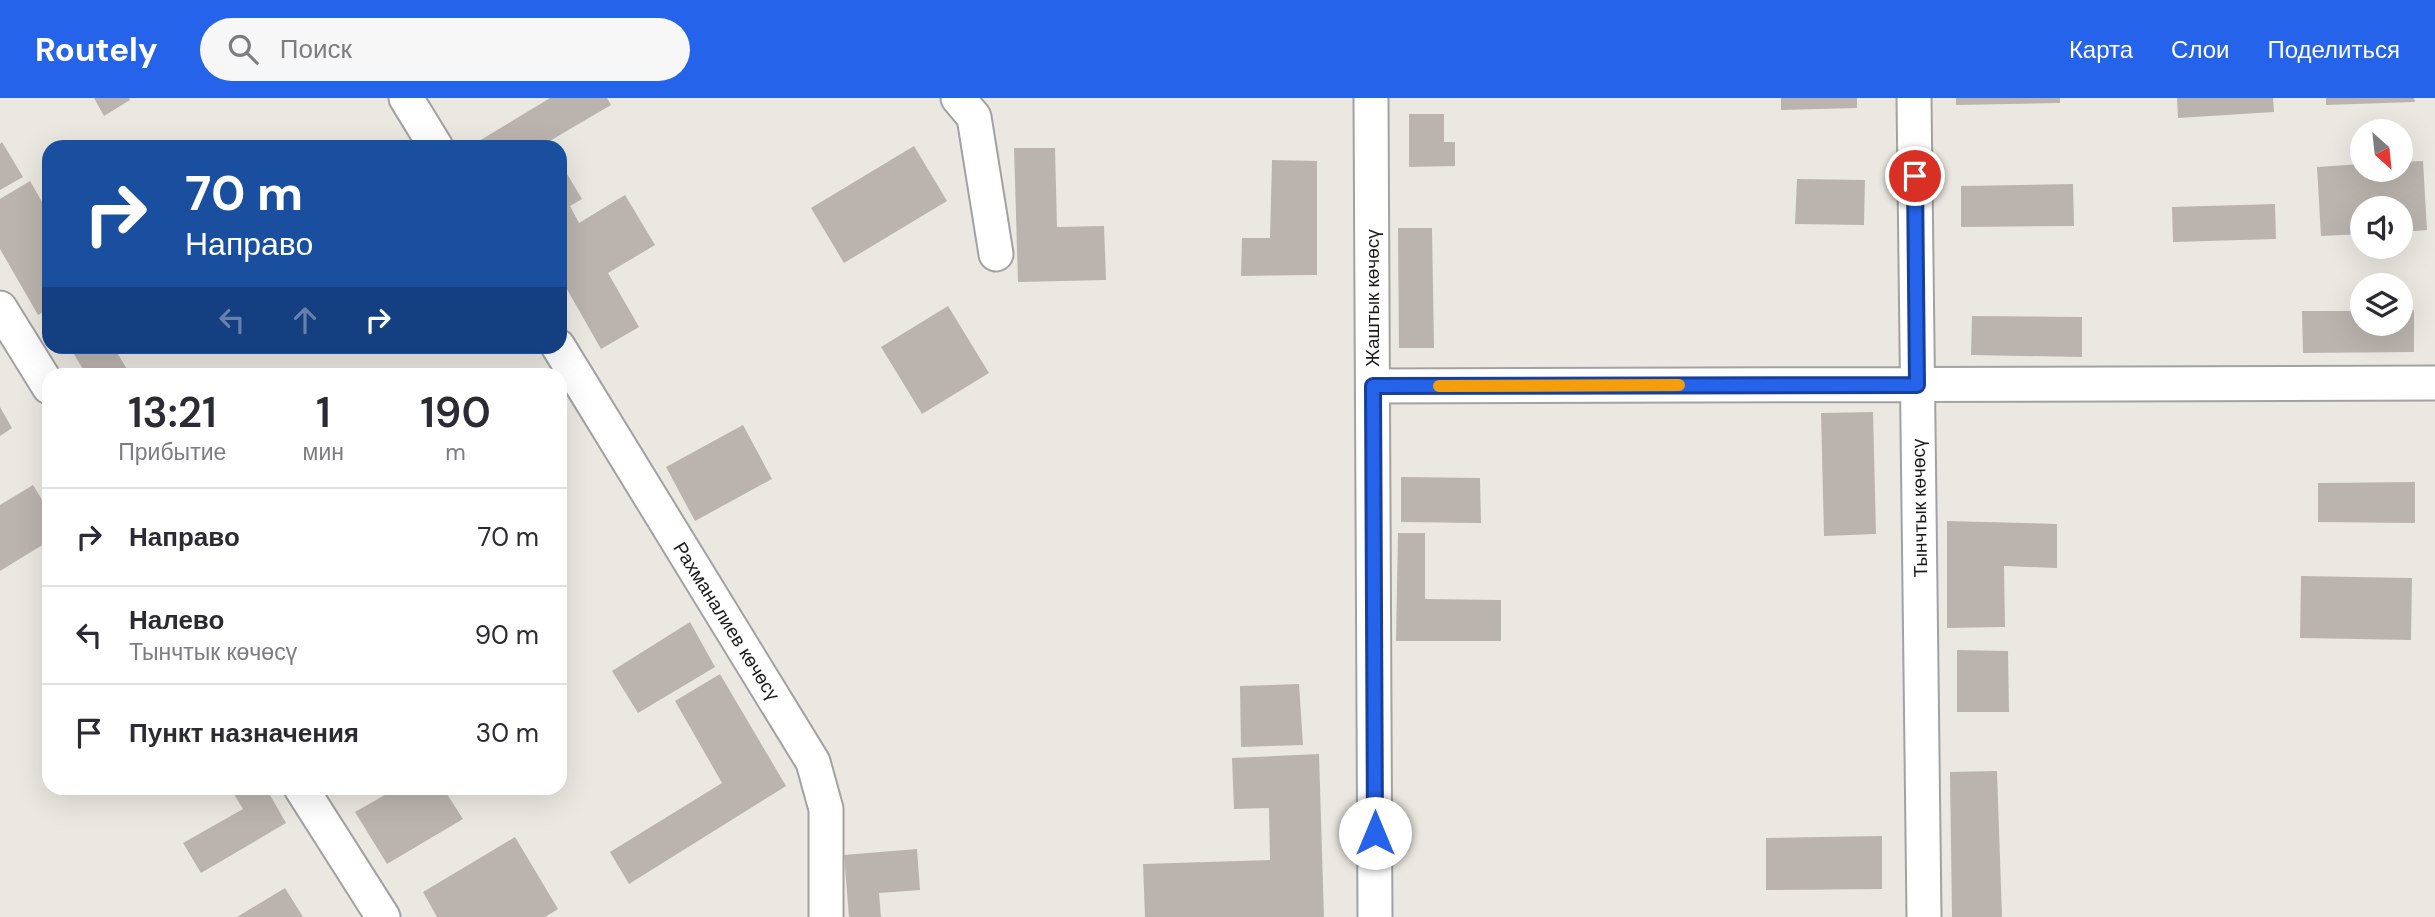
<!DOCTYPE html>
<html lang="ru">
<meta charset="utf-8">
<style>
body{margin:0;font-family:"DM Sans",sans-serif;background:#f7f7f7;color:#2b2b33;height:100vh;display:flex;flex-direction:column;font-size:26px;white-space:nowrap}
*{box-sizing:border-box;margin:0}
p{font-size:23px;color:#7c7c81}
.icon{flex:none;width:38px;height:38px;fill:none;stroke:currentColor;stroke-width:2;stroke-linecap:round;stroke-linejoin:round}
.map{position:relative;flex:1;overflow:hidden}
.panel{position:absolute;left:42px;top:270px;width:525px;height:427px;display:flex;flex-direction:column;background:#fff;border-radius:21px;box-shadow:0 7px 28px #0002}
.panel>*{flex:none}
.hud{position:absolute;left:42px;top:42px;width:525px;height:214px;border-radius:21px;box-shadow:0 7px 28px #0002;background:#1a4fa0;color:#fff;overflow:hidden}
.needle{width:46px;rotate:153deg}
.buttons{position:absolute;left:2350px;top:21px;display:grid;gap:14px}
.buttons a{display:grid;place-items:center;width:63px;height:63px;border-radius:50%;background:#fff;box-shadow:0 7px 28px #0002;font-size:35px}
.pin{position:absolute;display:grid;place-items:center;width:60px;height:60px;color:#fff;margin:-30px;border:4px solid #fff;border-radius:50%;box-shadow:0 2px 7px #0007}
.me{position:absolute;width:77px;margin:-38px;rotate:0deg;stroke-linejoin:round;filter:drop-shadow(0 0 5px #0008)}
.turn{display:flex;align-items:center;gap:24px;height:147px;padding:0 28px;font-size:32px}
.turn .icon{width:91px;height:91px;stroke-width:2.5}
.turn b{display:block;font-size:49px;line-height:60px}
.lanes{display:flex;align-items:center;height:66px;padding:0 28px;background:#0003;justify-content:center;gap:35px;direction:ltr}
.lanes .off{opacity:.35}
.eta{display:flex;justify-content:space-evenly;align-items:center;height:119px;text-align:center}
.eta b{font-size:42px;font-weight:600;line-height:49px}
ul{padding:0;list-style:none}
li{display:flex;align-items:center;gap:21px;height:98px;padding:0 28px;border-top:2px solid #e1e1e2}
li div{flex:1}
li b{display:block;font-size:26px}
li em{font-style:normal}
header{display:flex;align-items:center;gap:42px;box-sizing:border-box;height:98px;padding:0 35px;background:#2563eb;color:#fff}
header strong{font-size:33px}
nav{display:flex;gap:38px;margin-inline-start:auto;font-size:24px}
.search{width:490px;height:63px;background:#f7f7f7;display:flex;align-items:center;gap:18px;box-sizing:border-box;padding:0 24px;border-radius:38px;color:#7c7c81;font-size:26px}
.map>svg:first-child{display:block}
.building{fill:#bbb4ae}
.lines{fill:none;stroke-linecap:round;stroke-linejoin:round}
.minor-casing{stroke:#a2a2a2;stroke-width:37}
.minor{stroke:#fff;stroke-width:33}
.route-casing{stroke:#184099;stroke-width:18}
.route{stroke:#2563eb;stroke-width:12}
.slow{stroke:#f59e0b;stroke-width:12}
.labels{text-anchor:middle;stroke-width:6;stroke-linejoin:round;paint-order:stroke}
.street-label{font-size:19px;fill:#1b1b1b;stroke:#fff}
</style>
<header>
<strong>Routely</strong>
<div class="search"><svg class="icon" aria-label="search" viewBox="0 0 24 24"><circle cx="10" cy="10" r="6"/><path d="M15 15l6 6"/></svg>Поиск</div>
<nav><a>Карта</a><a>Слои</a><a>Поделиться</a></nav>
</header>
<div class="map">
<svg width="2435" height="819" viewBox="0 0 2435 819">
<rect width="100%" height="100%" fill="#ebe8e1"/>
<!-- building -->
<path class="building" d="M 94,0 L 129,0 L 130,2 L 104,18 Z
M 550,0 L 607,0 L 611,7 L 548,44 L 551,49 L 483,49 L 479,43 Z
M 1781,0 L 1857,0 L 1857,10 L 1781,12 Z
M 1956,0 L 2060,0 L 2060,5 L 1956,7 Z
M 2177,0 L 2273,0 L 2274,14 L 2178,20 Z
M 2326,0 L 2414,0 L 2415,4 L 2326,7 Z
M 1409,16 L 1444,16 L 1444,44 L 1455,44 L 1455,68 L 1409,69 Z
M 2,44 L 23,79 L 0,92 L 0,46 Z
M 914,48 L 947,103 L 844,165 L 811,110 Z
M 1014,50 L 1055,50 L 1057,129 L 1104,128 L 1106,182 L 1018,184 Z
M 1272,62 L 1317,63 L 1317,177 L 1241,178 L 1242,140 L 1270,140 Z
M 2423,63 L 2427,132 L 2401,134 L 2401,110 L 2362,110 L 2362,136 L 2321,138 L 2317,69 L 2362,66 L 2362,72 L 2401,72 L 2401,64 Z
M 560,64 L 582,101 L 570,108 L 579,125 L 625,97 L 655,147 L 608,175 L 639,229 L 601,251 L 560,179 Z
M 1797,81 L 1865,82 L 1864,127 L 1795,126 Z
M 30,83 L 49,116 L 49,211 L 38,217 L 0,151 L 0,101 Z
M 2073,86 L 2074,128 L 1961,129 L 1961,88 Z
M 2275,106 L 2276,141 L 2173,144 L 2172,109 Z
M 1398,130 L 1432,130 L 1434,250 L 1399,250 Z
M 948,208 L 989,275 L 922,316 L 881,249 Z
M 2401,212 L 2414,212 L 2414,254 L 2303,255 L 2302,213 L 2362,213 L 2362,226 L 2401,226 Z
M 1972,218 L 2082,219 L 2082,259 L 1971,257 Z
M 69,248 L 113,248 L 130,276 L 86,276 Z
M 0,309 L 12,330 L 0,338 Z
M 1873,314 L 1876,436 L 1824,438 L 1821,315 Z
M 743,327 L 772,381 L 695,423 L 666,369 Z
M 1401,379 L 1480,380 L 1481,425 L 1401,424 Z
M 2415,384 L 2415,425 L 2318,424 L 2318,385 Z
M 33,387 L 49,413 L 49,443 L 0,473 L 0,407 Z
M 1947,423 L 2057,426 L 2057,470 L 2004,468 L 2005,529 L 1947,530 Z
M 1398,435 L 1425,435 L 1425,501 L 1501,502 L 1501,543 L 1396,543 Z
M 2301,478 L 2412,480 L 2411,542 L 2300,540 Z
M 690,524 L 715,569 L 638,615 L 612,573 Z
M 1957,552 L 2008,553 L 2009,614 L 1957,614 Z
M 720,576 L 786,688 L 629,786 L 610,754 L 722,685 L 675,603 Z
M 1299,586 L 1303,647 L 1241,649 L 1240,588 Z
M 1319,656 L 1324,819 L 1145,819 L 1143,766 L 1270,762 L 1269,710 L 1234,711 L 1232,660 Z
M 1997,673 L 2002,819 L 1952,819 L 1950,674 Z
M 230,690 L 266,690 L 286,725 L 201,775 L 183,745 L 243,711 Z
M 397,690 L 443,690 L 463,721 L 387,766 L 355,714 Z
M 1882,738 L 1882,791 L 1766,792 L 1766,740 Z
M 515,739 L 558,811 L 545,819 L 437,819 L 423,794 Z
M 917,751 L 920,792 L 879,795 L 881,819 L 849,819 L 844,757 Z
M 285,790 L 303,819 L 237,819 Z"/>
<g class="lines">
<defs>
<path id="minor" d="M 406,0 L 436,49
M 958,0 L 974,19 L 996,156
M 1371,0 L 1375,819
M 1914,0 L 1924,819
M 0,210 L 49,289
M 558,248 L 813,664 L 826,711 L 826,819
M 1373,288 L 2435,285
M 301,690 L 383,819"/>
</defs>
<!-- minor casing -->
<use href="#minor" class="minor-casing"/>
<!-- minor -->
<use href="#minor" class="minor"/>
</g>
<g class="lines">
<defs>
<path id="route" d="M 1375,735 L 1373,288 L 1917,287 L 1915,78"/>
</defs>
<!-- route casing -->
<use href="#route" class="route-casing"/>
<!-- route -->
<use href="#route" class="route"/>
<!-- slow -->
<path class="slow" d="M 1439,288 L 1679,287"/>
</g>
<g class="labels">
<!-- street labels -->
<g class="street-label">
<text transform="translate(1372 200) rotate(-90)" y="7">Жаштык көчөсү</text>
<text transform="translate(1919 410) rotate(-91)" y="7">Тынчтык көчөсү</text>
<text transform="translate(727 523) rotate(58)" y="7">Рахманалиев көчөсү</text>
</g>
</g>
</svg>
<div class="buttons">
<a><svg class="needle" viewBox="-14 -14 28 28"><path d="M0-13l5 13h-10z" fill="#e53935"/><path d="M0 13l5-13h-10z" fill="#7c7c81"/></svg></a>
<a><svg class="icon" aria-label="sound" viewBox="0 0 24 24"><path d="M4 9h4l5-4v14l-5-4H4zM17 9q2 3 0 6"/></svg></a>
<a><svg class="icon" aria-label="layers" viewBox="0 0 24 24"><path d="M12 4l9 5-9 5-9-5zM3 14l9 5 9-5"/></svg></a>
</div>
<div class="pin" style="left:1915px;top:78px;background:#d93025"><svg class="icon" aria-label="arrive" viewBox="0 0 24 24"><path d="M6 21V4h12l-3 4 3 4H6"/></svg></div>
<svg class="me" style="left:1375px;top:735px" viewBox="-20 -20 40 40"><circle r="19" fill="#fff"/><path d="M0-13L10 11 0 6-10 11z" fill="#2563eb"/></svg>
<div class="hud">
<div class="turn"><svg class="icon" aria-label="right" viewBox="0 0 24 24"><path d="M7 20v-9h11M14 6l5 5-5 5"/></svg><div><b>70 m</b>Направо</div></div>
<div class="lanes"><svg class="icon off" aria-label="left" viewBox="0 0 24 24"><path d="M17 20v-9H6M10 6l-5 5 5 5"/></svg><svg class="icon off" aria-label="ahead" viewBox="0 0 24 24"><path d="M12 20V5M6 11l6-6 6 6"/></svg><svg class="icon" aria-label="right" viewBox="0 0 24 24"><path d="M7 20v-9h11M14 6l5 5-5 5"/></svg></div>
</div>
<section class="panel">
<div class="eta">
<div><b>13:21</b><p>Прибытие</p></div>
<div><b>1</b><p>мин</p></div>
<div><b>190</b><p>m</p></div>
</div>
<ul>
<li><svg class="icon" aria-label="right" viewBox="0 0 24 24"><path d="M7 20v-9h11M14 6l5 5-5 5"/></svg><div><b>Направо</b></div><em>70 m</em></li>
<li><svg class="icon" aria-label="left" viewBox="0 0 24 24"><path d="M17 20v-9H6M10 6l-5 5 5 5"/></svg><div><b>Налево</b><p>Тынчтык көчөсү</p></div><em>90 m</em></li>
<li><svg class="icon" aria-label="arrive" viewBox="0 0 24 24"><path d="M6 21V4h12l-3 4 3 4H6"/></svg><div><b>Пункт назначения</b></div><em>30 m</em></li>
</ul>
</section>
</div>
